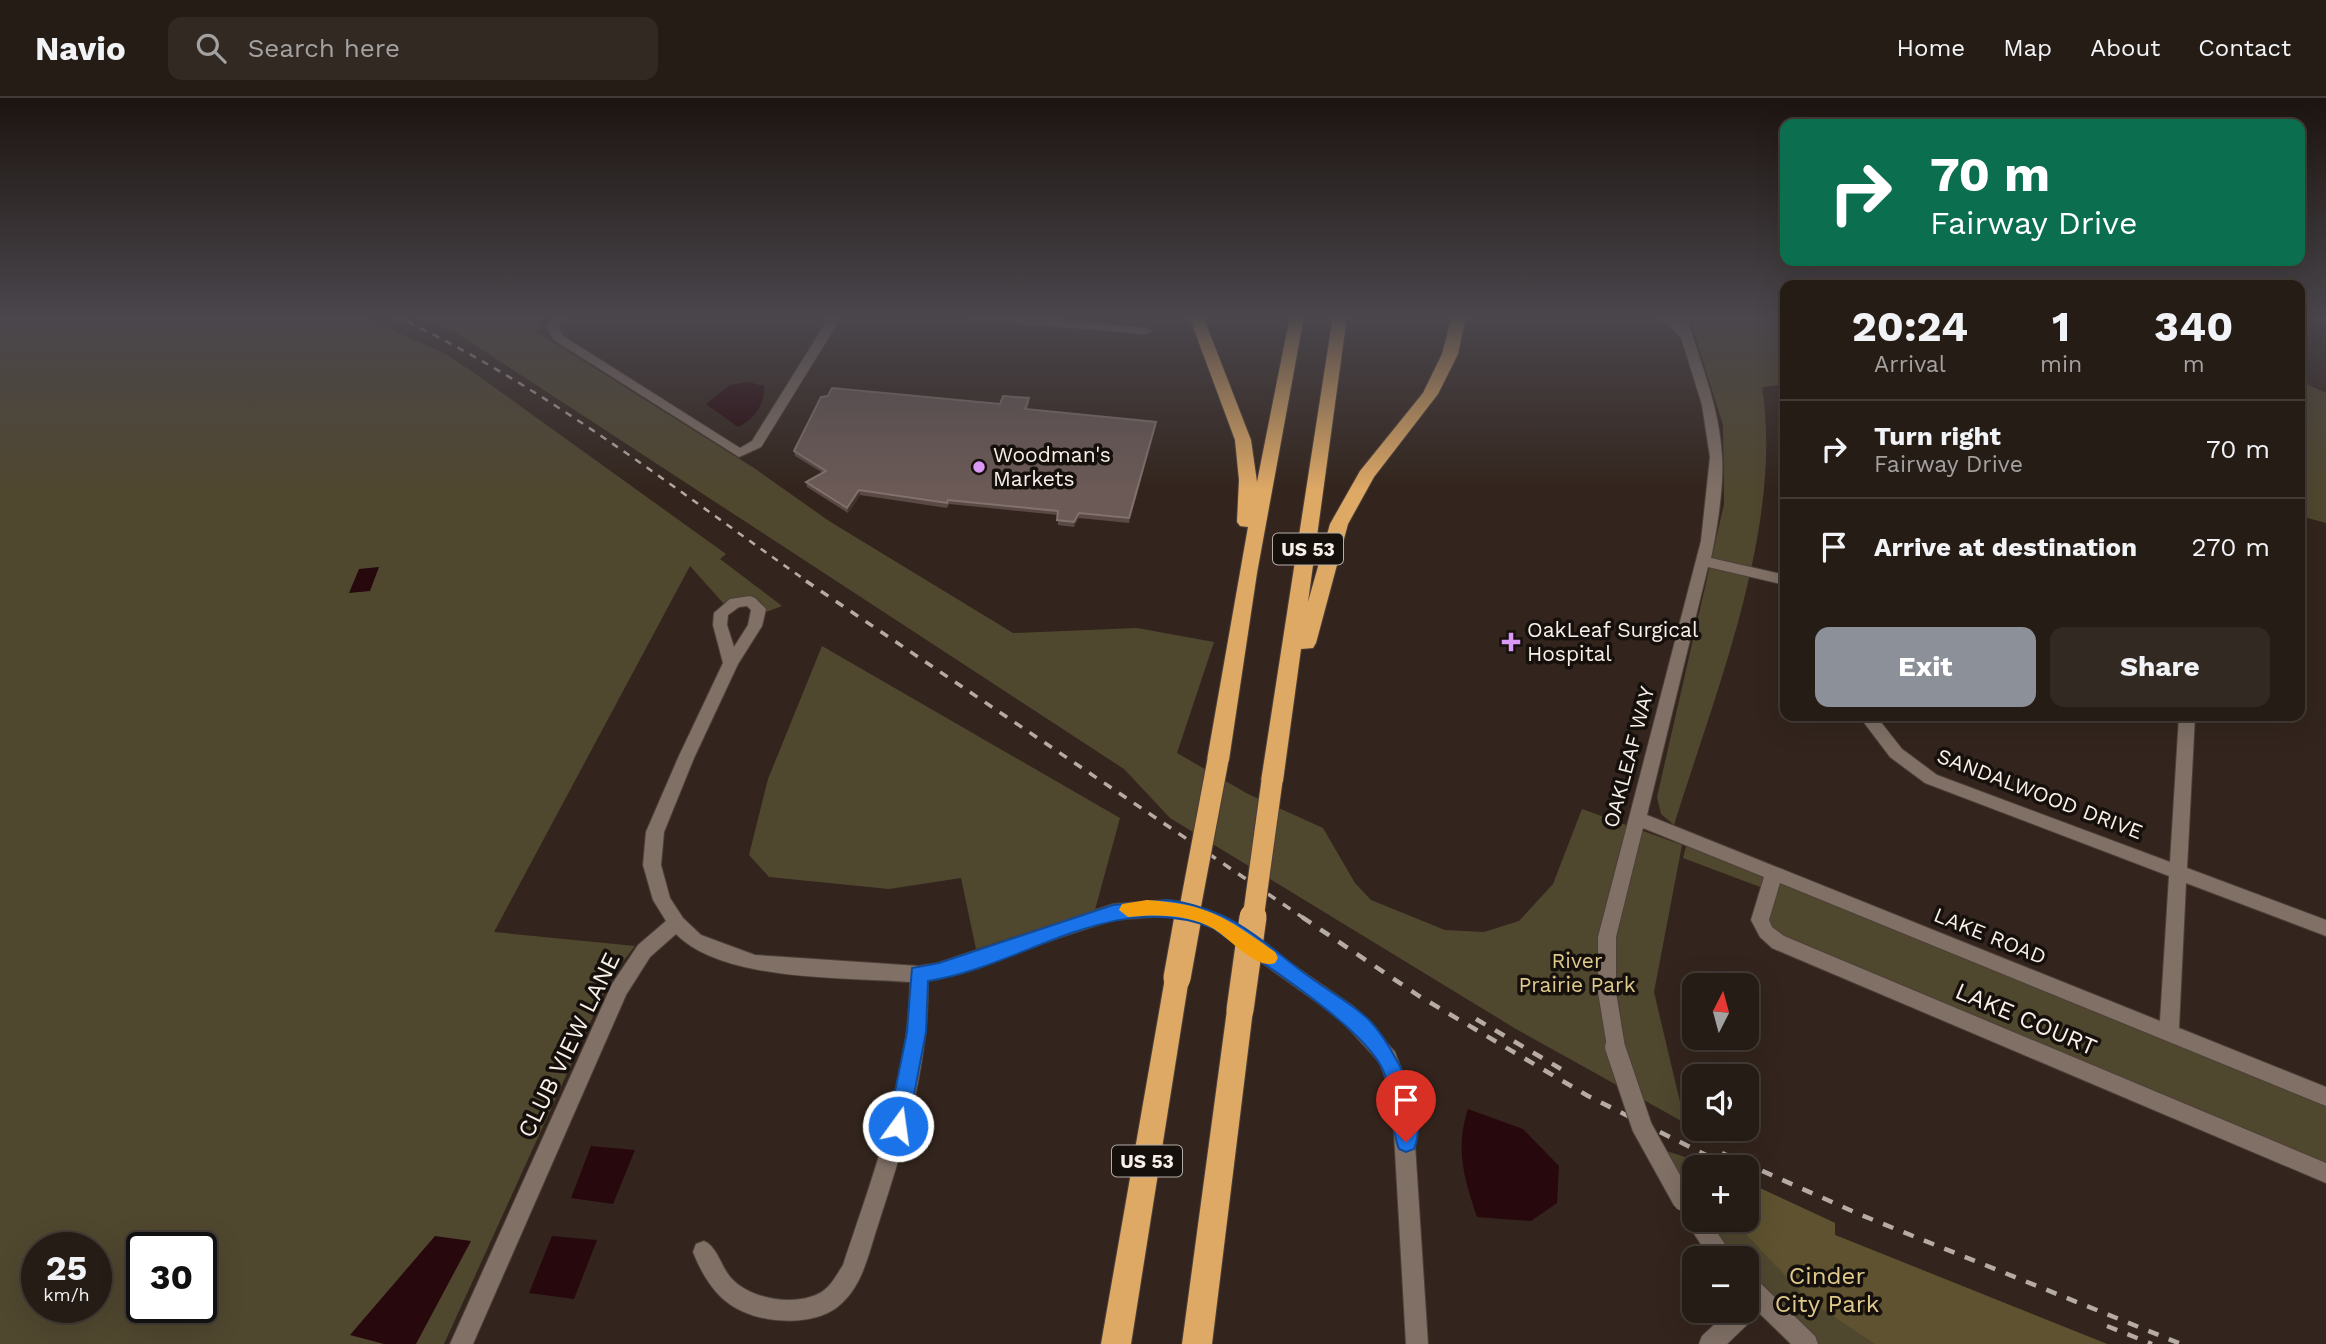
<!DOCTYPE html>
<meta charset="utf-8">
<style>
body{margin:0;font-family:"Work Sans",sans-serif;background:#322923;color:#f1f3f6;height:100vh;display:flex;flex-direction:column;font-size:26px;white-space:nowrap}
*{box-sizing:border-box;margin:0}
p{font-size:23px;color:#a4a1a1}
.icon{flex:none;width:38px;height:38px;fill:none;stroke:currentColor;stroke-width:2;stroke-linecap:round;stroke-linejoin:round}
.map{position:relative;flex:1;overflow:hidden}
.side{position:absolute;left:1780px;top:182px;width:525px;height:441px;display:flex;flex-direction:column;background:#261c16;border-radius:14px;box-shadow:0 7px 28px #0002,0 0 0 2px #423a35}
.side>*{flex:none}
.top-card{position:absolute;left:1780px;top:21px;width:525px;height:147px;border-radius:14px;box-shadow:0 7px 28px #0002,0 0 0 2px #423a35;background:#0b6e4f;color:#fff;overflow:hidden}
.needle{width:46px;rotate:6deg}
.controls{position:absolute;left:1682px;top:875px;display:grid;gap:14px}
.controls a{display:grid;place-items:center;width:77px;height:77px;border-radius:14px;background:#261c16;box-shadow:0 7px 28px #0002,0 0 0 2px #423a35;font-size:35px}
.speed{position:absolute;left:21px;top:1134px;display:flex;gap:14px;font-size:35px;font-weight:700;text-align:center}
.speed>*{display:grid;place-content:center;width:91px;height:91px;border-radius:50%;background:#261c16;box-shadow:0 7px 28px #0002,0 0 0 2px #423a35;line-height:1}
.speed small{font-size:18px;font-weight:400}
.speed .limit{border:4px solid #111;border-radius:10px;background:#fff;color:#111}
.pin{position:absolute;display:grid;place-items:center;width:60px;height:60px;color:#fff;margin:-72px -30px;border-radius:50% 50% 50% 0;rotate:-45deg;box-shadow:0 0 7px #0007}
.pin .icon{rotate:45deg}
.me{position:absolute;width:77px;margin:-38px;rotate:14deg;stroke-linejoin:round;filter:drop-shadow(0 0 5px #0008)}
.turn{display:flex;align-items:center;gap:24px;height:147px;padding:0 35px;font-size:32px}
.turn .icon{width:91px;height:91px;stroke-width:2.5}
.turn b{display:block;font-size:49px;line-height:60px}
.eta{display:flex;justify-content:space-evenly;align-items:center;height:119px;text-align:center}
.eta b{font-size:42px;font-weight:700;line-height:49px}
.button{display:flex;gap:14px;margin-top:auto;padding:14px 35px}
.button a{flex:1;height:80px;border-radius:14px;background:#8c9099;color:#fff;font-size:28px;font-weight:700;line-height:80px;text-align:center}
.button a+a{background:#322923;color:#f1f3f6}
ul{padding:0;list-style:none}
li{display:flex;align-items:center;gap:21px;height:98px;padding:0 35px;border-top:2px solid #423a35}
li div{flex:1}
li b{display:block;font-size:26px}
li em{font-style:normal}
header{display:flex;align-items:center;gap:42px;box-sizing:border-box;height:98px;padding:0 35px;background:#261c16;border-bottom:2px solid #423a35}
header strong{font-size:33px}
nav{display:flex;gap:38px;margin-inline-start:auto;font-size:24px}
.search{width:490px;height:63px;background:#322923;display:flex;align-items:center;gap:18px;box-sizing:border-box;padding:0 24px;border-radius:14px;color:#a4a1a1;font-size:26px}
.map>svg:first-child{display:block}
.green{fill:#50472f;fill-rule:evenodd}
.forest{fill:#5e5230}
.water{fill:#27080d}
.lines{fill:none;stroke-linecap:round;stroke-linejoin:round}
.minor-casing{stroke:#4c4039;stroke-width:2}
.highway-casing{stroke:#4c4039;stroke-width:2}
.minor{fill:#807066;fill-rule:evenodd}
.highway{fill:#dea865;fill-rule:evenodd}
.rail-far2{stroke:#b6aba5;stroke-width:2.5;stroke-dasharray:7 7;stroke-linecap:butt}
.rail-far1{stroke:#b6aba5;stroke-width:3.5;stroke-dasharray:9 9;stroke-linecap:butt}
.rail{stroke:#b6aba5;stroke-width:4.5;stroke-dasharray:11 11;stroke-linecap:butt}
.minor-bridge-casing{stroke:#4c4039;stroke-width:22;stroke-linecap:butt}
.highway-bridge-far1-casing{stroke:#4c4039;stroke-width:23;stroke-linecap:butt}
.highway-bridge-casing{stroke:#4c4039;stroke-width:29;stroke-linecap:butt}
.minor-bridge{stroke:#807066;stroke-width:20}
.highway-bridge-far1{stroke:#dea865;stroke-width:21}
.highway-bridge{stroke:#dea865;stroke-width:27}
.wall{fill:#5a4944}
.shaded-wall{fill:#43332d}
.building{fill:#6b5a56;stroke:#81726d;stroke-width:2}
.route{fill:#1a73e8;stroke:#114b97;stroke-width:2}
.slow{fill:#f59e0b}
.poi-dot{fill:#db99f5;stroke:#16100c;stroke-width:2.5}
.labels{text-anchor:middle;stroke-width:7;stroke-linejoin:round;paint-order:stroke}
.shield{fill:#16100c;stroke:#b4aca7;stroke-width:2}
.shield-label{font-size:19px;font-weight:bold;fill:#f8efe9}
.poi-label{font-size:21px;fill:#f8efe9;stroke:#16100c;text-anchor:start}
.street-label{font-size:21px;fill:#f8efe9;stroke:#16100c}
.park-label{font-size:21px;fill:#dfc98c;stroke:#16100c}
.near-street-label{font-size:24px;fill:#f8efe9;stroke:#16100c}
.near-park-label{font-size:24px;fill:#dfc98c;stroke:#16100c}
</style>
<header>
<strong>Navio</strong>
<div class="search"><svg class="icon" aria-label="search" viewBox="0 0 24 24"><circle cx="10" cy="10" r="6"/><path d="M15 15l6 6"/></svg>Search here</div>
<nav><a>Home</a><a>Map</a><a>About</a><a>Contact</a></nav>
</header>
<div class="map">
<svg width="2326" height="1246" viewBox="0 0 2326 1246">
<rect width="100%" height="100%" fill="#33251d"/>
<!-- green -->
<path class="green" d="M 0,218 L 359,218 L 444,255 L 480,279 L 726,456 L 720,461 L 782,508 L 766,514 L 761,504 L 745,499 L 723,505 L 690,468 L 494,834 L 635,848 L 611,879 L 444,1246 L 0,1246 ZM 37,1150 L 96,1150 L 96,1209 L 37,1209 ZM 142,1150 L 201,1150 L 201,1209 L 142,1209 Z
M 412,218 L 537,218 L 541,220 L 537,234 L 754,370 L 829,423 L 1013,535 L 1137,530 L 1214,544 L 1177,655 L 1248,696 L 1323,730 L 1355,785 L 1371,802 L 1445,832 L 1484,834 L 1519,823 L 1553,786 L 1582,711 L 1682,747 L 1654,894 L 1685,1025 L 1516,931 L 1170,720 L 1124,671 L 455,234 Z
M 1689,218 L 1785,218 L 1785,286 L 1762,289 C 1784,428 1715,595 1674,727 L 1661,716 L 1657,699 L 1724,406 L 1723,327 Z
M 2300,283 L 2326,295 L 2326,425 L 2300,418 Z
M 822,548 L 1120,720 L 1095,812 L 976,851 L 961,780 L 889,791 L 769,779 L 749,757 L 768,681 Z
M 1688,741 L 2326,992 L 2326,1068 L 1774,834 L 1768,821 L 1776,795 L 1683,760 Z
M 1651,1048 L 1716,1069 L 1694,1069 L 1694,1118 Z
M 1747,1084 L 1835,1125 L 1835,1137 L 2107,1246 L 1808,1246 L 1747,1186 L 1746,1160 L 1727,1160 L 1697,1122 L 1746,1122 Z"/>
<!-- forest -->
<path class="forest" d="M 1747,1084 L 1835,1125 L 1835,1137 L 2107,1246 L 1875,1246 L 1807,1201 L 1733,1122 L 1746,1122 Z"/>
<!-- water -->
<path class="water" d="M 748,284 L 764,288 C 765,306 754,322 738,329 L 706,306 L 730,287 Z
M 379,469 L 370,493 L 349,495 L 359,471 Z
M 1468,1011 L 1523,1031 L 1559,1068 L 1557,1105 L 1531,1123 L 1477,1119 C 1464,1080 1455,1051 1468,1011 Z
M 591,1048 L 635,1052 L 613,1106 L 571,1100 Z
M 435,1138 L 471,1143 L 416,1246 L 384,1246 L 350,1237 Z
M 552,1138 L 597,1142 L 574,1201 L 529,1195 Z"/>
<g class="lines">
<defs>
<path id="minor" d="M 554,218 L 566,218 L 558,228 L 563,238 L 740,350 L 752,343 L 830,218 L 842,218 L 761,349 L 739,359 L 554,242 L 546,228 Z
M 964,218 L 1010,218 L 1145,230 L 1151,233 L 1145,236 L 970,221 Z
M 1658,218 L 1671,218 L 1676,223 L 1674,218 L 1686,218 C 1700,263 1720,311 1722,359 C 1724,387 1717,433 1711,460 L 1785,477 L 1785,487 L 1708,469 L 1647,717 L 2160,923 L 2169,778 L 1925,685 L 1890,659 L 1859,618 L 1876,618 L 1902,651 L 1937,677 L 2170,764 L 2179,618 L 2195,618 L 2187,770 L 2326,822 L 2326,838 L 2186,785 L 2179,930 L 2326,989 L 2326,1008 L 1780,785 L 1769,822 L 1772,829 L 1784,838 L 2326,1065 L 2326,1085 L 1772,850 L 1760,839 L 1751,822 L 1764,779 L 1643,730 L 1616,839 L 1616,894 L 1625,949 L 1622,955 L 1615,958 L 1608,955 L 1598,894 L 1598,839 L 1701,443 L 1710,359 L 1702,307 L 1681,239 Z
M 2300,218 L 2326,220 L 2326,226 L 2300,220 Z
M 750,498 L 755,500 L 766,511 L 762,528 L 738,566 L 694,660 L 664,734 L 661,767 L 670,800 L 683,820 L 701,837 L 755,857 L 919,868 L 938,865 L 1113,806 L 1167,802 L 1187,804 L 1225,820 L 1353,908 L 1395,954 L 1412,1000 L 1428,1246 L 1406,1246 L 1392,1000 L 1380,965 L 1339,920 L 1213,830 L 1186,819 L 1167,818 L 1113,822 L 928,883 C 929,968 904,1047 878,1127 C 869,1153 864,1184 843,1204 C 825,1223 792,1225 768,1221 C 727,1214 708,1191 693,1154 L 696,1146 L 704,1143 C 718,1149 721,1170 732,1181 C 751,1201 793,1208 818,1196 C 830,1190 836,1178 843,1167 C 874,1074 909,983 910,884 C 845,879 723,884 676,836 L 650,859 L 626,897 L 473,1246 L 450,1246 L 612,886 L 638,847 L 666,823 L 653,802 L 643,767 L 646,734 L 678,660 L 723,565 L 713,527 L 714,515 L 730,501 ZM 747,508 L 751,512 L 748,527 L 734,549 L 727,527 L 728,517 L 739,509 Z
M 1694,1112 L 1694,1122 L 1709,1122 L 1734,1160 L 1710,1160 L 1685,1122 L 1688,1114 Z
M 1746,1176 L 1754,1179 L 1815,1238 L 1818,1246 L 1791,1246 L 1756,1212 L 1753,1221 L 1727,1246 L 1699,1246 L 1702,1238 L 1729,1213 L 1746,1213 Z"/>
<path id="highway" d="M 1189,218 L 1203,218 L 1251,342 L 1257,384 L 1290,218 L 1304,218 L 1257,475 L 1229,662 L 1226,668 L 1210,668 L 1207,662 L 1248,429 L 1240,428 L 1237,424 L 1239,382 L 1235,342 Z
M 1333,218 L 1347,218 L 1308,504 L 1330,426 L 1360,373 L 1423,295 L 1442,256 L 1452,218 L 1466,218 L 1458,256 L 1438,296 L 1374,379 L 1348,426 L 1316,545 L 1313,550 L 1301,551 L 1283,683 L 1280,689 L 1272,691 L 1264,689 L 1261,683 Z
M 1177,869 L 1186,872 L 1189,880 L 1131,1246 L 1101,1246 L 1165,880 L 1168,872 Z
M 1240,901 L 1249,904 L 1253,912 L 1212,1246 L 1182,1246 L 1227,912 L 1231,904 Z"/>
</defs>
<!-- minor casing -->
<use href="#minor" class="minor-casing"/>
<!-- highway casing -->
<use href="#highway" class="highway-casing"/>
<!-- minor -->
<use href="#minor" class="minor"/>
<!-- highway -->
<use href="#highway" class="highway"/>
<!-- rail-far2 -->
<path class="rail-far2" d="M 395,218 C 544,287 674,391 808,484"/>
<!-- rail-far1 -->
<path class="rail-far1" d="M 806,483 L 1305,821"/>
<!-- rail -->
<path class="rail" d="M 1302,819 L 1419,898 L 1588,998 L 1730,1069
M 1476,921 L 1561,971
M 1722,1055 L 1861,1117 L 2181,1246
M 2107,1228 L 2152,1246"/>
<defs>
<path id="minor-bridge" d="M 1615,949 L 1642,1029 L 1683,1103"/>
<path id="highway-bridge-far1" d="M 1188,821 L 1218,662
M 1253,821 L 1272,683"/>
<path id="highway-bridge" d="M 1177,880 L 1188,819
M 1240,912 L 1253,819"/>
</defs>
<!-- minor-bridge casing -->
<use href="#minor-bridge" class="minor-bridge-casing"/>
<!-- highway-bridge-far1 casing -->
<use href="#highway-bridge-far1" class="highway-bridge-far1-casing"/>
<!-- highway-bridge casing -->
<use href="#highway-bridge" class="highway-bridge-casing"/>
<!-- minor-bridge -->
<use href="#minor-bridge" class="minor-bridge"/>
<!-- highway-bridge-far1 -->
<use href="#highway-bridge-far1" class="highway-bridge-far1"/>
<!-- highway-bridge -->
<use href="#highway-bridge" class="highway-bridge"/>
</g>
<!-- wall -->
<path class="wall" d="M 1029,300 L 1029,305 L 1027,312 L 1156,328 L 1129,425 L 1079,420 L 1074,429 L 1058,427 L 1058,417 L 949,406 L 947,410 L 860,397 L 848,415 L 807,389 L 806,384 L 823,375 L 795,358 L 794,353 L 1000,306 Z"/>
<!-- shaded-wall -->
<path class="shaded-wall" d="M 1156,324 L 1156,328 L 1129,425 L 1129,420 Z
M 859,392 L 860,397 L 848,415 L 847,410 Z
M 1079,415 L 1079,420 L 1074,429 L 1074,424 Z"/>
<!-- building -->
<path class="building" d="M 832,290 L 1000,306 L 1003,298 L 1029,300 L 1025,311 L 1156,324 L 1129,420 L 1079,415 L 1074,424 L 1057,422 L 1058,413 L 948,402 L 947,405 L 859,392 L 847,410 L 806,384 L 826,373 L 794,353 L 821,299 L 828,298 Z"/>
<!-- sky -->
<linearGradient id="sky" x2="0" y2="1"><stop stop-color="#1c1410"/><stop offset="0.56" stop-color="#4a464c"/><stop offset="1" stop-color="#4a464c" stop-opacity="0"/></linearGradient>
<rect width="2326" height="392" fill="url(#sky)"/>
<!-- route -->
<path class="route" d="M 1167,802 C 1187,804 1205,810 1223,818 C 1254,833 1283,860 1311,880 C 1330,894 1355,907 1371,924 C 1395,951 1429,1015 1414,1051 L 1406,1054 L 1399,1051 C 1389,1027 1395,994 1381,968 C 1357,924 1257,862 1213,830 C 1112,790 1025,868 928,883 L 926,934 L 908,1028 L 905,1035 L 898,1038 L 891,1035 L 888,1028 L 907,934 L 912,870 L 939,865 L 1113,807 Z"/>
<!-- slow -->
<path class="slow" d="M 1147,802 C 1209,806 1225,819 1275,854 L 1278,860 L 1275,865 C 1257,872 1230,841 1214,831 C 1189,816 1157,816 1128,819 L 1119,812 L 1122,806 Z"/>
<!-- markers -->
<g class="poi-dot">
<circle cx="979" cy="369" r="7"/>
<path d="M1507.5 533.5h7v7h7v7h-7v7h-7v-7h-7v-7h7z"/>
</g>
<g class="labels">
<!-- shield labels -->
<g class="shield">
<rect x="1273" y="435.5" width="70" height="31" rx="5"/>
<rect x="1112" y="1047.5" width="70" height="31" rx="5"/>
</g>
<g class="shield-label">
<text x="1308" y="458">US 53</text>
<text x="1147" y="1070">US 53</text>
</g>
<!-- poi labels -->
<g class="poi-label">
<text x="993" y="364">Woodman's<tspan x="993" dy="24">Markets</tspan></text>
<text x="1527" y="539">OakLeaf Surgical<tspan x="1527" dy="24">Hospital</tspan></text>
</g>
<!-- street labels -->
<g class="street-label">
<text transform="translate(1629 659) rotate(-75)" y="7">OAKLEAF WAY</text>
<text transform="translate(2040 696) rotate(21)" y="7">SANDALWOOD DRIVE</text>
<text transform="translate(1990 838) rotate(22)" y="7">LAKE ROAD</text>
</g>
<!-- park labels -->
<g class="park-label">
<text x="1577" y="870">River<tspan x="1577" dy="24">Prairie Park</tspan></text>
</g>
<!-- near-street labels -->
<g class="near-street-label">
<text transform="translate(2026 921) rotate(23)" y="8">LAKE COURT</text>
<text transform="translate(569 947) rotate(-64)" y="8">CLUB VIEW LANE</text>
</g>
<!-- near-park labels -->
<g class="near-park-label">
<text x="1827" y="1186">Cinder<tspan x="1827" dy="28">City Park</tspan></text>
</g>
</g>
</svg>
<div class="controls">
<a><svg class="needle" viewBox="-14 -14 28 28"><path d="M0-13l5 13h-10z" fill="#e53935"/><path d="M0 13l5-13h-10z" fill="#a4a1a1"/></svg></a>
<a><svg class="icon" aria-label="sound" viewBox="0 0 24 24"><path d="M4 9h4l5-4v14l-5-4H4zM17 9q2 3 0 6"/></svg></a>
<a>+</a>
<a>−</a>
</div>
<div class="speed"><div>25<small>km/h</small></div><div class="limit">30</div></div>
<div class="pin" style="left:1406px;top:1044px;background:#d93025"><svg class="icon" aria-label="arrive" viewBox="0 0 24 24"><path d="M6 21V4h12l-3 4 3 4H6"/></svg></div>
<svg class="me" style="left:898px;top:1028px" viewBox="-20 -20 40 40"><circle r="17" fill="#1a73e8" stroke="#fff" stroke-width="3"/><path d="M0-11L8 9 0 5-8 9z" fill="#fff"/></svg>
<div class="top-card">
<div class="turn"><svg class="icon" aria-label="right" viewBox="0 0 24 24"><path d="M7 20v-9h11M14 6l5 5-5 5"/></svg><div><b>70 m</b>Fairway Drive</div></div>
</div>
<section class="side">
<div class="eta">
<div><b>20:24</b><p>Arrival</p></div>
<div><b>1</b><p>min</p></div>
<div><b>340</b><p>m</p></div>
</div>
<ul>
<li><svg class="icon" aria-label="right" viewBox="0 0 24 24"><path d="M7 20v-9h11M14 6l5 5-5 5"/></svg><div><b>Turn right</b><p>Fairway Drive</p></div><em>70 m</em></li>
<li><svg class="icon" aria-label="arrive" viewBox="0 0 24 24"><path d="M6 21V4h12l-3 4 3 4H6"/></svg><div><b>Arrive at destination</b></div><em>270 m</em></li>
</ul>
<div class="button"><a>Exit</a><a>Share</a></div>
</section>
</div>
